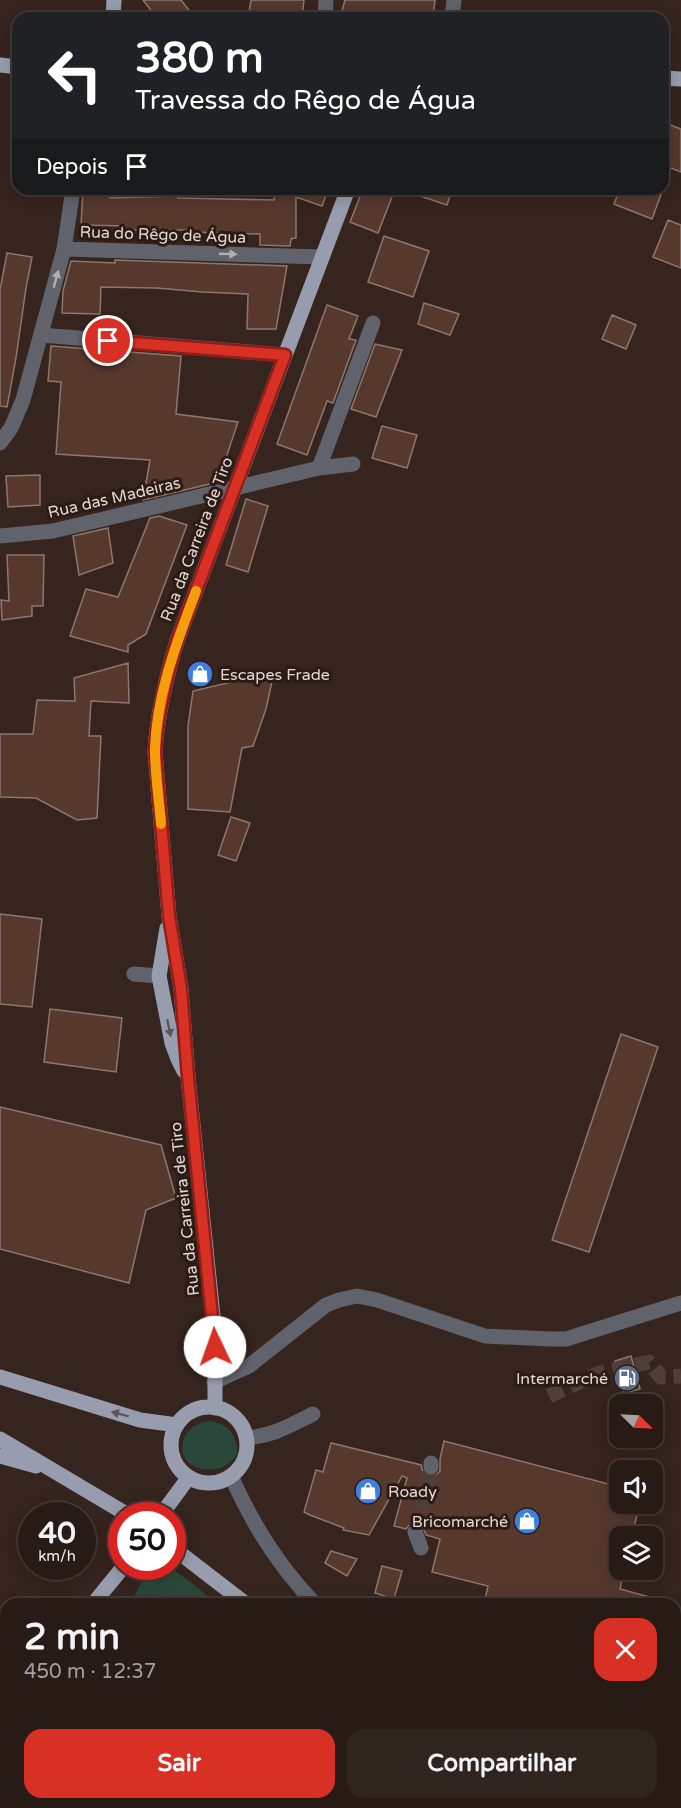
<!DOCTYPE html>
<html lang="pt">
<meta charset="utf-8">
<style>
body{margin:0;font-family:"Varela Round",sans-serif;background:#30241f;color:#f1f3f6;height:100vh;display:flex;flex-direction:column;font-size:22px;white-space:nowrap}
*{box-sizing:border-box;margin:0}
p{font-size:20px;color:#a5a1a1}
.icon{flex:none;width:33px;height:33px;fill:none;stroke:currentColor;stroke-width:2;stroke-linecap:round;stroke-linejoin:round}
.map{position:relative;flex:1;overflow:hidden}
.details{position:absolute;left:0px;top:1598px;width:681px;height:212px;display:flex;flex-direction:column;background:#281b16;border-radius:18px 18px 0 0;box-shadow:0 3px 15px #0003,0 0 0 2px #443935}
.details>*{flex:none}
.guide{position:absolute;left:12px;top:12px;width:657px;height:183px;border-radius:18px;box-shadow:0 3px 15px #0003,0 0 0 2px #443935;background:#202124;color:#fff;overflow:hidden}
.needle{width:39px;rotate:114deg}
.controls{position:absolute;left:609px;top:1394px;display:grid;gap:12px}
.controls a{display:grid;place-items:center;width:54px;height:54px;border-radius:12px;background:#281b16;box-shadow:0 3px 15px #0003,0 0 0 2px #443935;font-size:30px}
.speed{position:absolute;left:18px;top:1502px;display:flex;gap:12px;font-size:30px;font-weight:700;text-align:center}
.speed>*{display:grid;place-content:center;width:78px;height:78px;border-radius:50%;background:#281b16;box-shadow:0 3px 15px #0003,0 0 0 2px #443935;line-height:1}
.speed small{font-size:15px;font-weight:400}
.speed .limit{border:9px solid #d22;background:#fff;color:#111}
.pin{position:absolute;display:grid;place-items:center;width:51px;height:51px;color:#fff;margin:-26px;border:3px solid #fff;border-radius:50%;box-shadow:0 2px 6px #0007}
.me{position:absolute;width:66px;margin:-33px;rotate:357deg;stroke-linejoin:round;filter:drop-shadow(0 0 4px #0008)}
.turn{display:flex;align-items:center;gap:21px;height:126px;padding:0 24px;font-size:27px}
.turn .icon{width:78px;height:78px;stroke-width:2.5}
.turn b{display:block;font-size:42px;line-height:51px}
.then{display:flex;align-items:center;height:57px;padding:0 24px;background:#0003;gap:12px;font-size:22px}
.round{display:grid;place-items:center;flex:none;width:63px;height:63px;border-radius:18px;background:#30241f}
.summary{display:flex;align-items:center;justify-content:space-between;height:102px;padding:0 24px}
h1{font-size:36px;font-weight:700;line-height:45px}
.button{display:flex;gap:12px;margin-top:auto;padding:12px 24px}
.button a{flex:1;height:69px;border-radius:18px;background:#d93025;color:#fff;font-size:24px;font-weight:700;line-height:69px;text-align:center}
.button a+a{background:#30241f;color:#f1f3f6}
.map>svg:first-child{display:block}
.green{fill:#2a483a}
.building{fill:#56382d;stroke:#8c776f;stroke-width:1.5}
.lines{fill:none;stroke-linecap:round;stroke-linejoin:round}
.minor-tunnel{stroke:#503f39;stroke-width:15;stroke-dasharray:15 8;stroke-linecap:butt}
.minor{stroke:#60636b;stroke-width:15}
.major{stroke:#979dae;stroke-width:15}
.oneway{fill:#b5aeaf}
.oneway2{fill:#5c5659}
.route-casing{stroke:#8d1f18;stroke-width:15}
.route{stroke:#d93025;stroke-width:10}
.slow{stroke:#f59e0b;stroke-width:10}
.labels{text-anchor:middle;stroke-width:6;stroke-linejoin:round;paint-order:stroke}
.street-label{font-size:16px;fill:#e3d7d3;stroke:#2b1b14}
.poi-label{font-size:16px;fill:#e3d7d3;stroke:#2b1b14;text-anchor:start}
</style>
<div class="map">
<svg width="681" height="1808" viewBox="0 0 681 1808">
<rect width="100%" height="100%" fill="#36241e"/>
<!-- green -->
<path class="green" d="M 210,1421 C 228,1424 238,1436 237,1454 C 222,1481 173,1471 184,1439 C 188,1427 198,1423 210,1421 Z
M 147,1566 L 169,1566 L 217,1603 L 130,1603 L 144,1578 Z
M 675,1718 L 681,1720 L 681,1808 L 598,1808 L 591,1803 L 675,1803 Z
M 429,1803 L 469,1803 L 475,1808 L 435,1808 Z"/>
<!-- building -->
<path class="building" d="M 143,0 L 181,0 L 195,18 L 157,18 Z
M 251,0 L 304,0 L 302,18 L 248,18 Z
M 345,0 L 435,0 L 433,18 L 340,18 Z
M 663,122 L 681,129 L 681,172 L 663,165 Z
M 83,189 L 110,189 L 110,198 L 178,196 L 178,198 L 274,200 L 274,189 L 328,189 L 322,206 L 296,197 L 296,238 L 291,239 L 290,246 L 260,245 L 260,234 L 192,232 L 192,230 L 124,230 L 125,226 L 81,225 Z
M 363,189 L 395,189 L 378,233 L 350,222 Z
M 408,189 L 452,189 L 447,205 L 408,192 Z
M 620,189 L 663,189 L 652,219 L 614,204 Z
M 668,220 L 681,225 L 681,268 L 653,257 Z
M 384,236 L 429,251 L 413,297 L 368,282 Z
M 7,253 L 32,257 L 26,288 L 16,358 L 7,407 L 0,406 L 0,290 Z
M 115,260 L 287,266 L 276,329 L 247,329 L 248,294 L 202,292 L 157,288 L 101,287 L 100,314 L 62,313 L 63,291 L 71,261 L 115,263 Z
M 424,303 L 459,314 L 450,335 L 418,324 Z
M 327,305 L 358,316 L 349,339 L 356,340 L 333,403 L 327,401 L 307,455 L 277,444 Z
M 612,315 L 636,325 L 626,349 L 602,339 Z
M 375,344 L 402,350 L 376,417 L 351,409 Z
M 51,346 L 181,356 L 176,414 L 238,422 L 218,482 L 143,500 L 150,460 L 56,454 L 61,382 L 48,381 Z
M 382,426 L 417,435 L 407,468 L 372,458 Z
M 40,475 L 40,505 L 8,507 L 6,476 Z
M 246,499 L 268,506 L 248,572 L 226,565 Z
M 159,516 L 187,525 L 146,634 L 128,645 L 128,652 L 70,636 L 86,589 L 118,597 L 150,518 Z
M 108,528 L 113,563 L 79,575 L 73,536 Z
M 7,555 L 44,555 L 43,606 L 32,606 L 32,616 L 2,620 L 1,600 L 9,601 Z
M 128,663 L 129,703 L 91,701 L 89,736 L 101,736 L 97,818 L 77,820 L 36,798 L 0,797 L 0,734 L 33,734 L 37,700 L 75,701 L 74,678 Z
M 274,672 L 266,709 L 253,746 L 242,748 L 230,812 L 188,809 L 188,726 L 193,691 Z
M 231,817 L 250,823 L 236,861 L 218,855 Z
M 0,914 L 42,919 L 32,1007 L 0,1004 Z
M 50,1009 L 122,1018 L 116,1072 L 44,1062 Z
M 621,1034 L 658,1047 L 589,1252 L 552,1240 Z
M 0,1107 L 161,1145 L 176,1198 L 146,1210 L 129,1283 L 0,1249 Z
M 631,1356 L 640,1389 L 624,1393 L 615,1361 Z
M 444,1441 L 620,1487 L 620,1503 L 640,1503 L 632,1536 L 620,1536 L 620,1569 L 624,1569 L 620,1589 L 657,1599 L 657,1604 L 484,1604 L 488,1586 L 432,1572 L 440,1539 L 426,1535 L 422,1525 L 417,1523 L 411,1523 L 406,1529 L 394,1526 L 407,1478 L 402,1476 L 369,1535 L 343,1530 L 344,1528 L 310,1515 L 304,1512 L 316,1470 L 323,1472 L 331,1443 L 421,1465 L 423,1472 L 427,1476 L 432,1477 L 436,1475 L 440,1471 L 440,1459 Z
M 331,1551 L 357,1559 L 347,1576 L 325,1563 Z
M 382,1566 L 402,1571 L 394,1599 L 375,1593 Z"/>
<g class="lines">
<!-- minor-tunnel -->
<path class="minor-tunnel" d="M 549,1396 L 599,1373 L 649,1362 L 661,1377 L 681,1376
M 415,1532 L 431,1467"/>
<!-- minor -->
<path class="minor" d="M 325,18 L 326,0
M 452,18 L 454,0
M 64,249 L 73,189
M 41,335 L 285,355
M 0,443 L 11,428 L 23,400 L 64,249 L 322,257
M 319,468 L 353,464
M 0,536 L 53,531 L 319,468 L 373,323
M 134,974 L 159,976
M 214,1382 L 249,1366 L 326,1305 L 339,1300 L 357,1296 L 377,1300 L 485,1336 L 550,1339 L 566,1339 L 582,1334 L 681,1303
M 246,1438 C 273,1436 289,1426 313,1414
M 431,1467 L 431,1463
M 231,1476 C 253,1525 278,1565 315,1604
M 415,1532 L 421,1548
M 0,1740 L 6,1741
M 373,1803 L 375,1808
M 407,1803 L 413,1808
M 569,1803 L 576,1808
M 254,1808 L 255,1803"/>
<!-- major -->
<path class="major" d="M 113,18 L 114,0
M 0,65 L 18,67
M 663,78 L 681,79
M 167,928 L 159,976 L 172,1043 L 178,1059 L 184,1071
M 0,1377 L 140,1420 L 177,1425
M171 1445a38 38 0 1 1 76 0a38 38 0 1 1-76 0Z
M 215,1408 L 215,1347 L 213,1316 L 188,1077 L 181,989 L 169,916 L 155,752 C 157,714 166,678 177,641 L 348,189
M 0,1439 L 128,1515
M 0,1456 L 36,1466
M 161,1515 L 189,1477
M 172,1547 L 246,1604
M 93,1604 L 124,1566
M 0,1679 L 6,1675
M 495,1803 L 502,1808"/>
</g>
<!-- one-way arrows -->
<defs><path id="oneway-solid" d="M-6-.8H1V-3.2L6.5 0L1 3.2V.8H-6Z" transform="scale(1.5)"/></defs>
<g class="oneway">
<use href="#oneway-solid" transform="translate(228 254) rotate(2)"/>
<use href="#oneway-solid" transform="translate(56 279) rotate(-75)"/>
</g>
<g class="oneway2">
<use href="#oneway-solid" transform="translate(169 1028) rotate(78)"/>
<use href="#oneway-solid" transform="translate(120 1414) rotate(-165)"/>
</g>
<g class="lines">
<defs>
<path id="route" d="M 108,341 L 285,355 L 177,641 C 166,678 157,714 155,752 L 169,916 L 181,989 L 188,1077 L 215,1347"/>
</defs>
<!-- route casing -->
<use href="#route" class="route-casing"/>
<!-- route -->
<use href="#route" class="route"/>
<!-- slow -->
<path class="slow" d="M 161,824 C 159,799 155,775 155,750 C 156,695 177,642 196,591"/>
</g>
<!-- icons -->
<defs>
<symbol id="shop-disc" viewBox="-11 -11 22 22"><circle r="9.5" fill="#3f7fe0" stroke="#2b1b14"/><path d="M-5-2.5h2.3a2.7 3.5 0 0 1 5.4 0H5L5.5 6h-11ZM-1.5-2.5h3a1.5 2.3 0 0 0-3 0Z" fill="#fff"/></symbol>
<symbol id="fuel-disc" viewBox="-11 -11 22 22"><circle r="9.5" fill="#5c6f8a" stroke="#2b1b14"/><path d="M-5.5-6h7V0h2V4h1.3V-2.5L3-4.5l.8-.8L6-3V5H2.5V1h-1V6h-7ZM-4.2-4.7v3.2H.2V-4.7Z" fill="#fff"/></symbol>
</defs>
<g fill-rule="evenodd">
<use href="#shop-disc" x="185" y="659" width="30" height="30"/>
<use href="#fuel-disc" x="612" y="1363" width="30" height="30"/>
<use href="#shop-disc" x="353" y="1476" width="30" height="30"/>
<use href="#shop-disc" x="512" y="1506" width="30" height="30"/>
</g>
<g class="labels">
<!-- street labels -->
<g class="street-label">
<text transform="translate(163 234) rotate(2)" y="6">Rua do Rêgo de Água</text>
<text transform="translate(114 497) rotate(-13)" y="6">Rua das Madeiras</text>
<text transform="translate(196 539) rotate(-69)" y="6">Rua da Carreira de Tiro</text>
<text transform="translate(184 1209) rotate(-96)" y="6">Rua da Carreira de Tiro</text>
</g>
<!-- poi labels -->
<g class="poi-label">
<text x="220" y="680">Escapes Frade</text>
<text x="608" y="1384" text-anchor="end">Intermarché</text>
<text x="388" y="1497">Roady</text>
<text x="508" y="1527" text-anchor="end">Bricomarché</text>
</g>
</g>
</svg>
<div class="controls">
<a><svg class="needle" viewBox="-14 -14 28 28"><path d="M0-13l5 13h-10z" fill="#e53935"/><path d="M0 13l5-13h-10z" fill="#a5a1a1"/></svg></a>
<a><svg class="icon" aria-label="sound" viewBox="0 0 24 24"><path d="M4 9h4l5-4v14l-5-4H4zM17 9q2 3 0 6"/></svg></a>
<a><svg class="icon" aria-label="layers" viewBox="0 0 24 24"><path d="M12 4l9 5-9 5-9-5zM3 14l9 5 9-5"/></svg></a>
</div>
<div class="speed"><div>40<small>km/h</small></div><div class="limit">50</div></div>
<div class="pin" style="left:108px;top:341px;background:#d93025"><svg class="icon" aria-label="arrive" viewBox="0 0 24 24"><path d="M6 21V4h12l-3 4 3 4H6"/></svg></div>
<svg class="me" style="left:215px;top:1347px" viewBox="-20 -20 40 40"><circle r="19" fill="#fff"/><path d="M0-13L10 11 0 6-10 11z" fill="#d93025"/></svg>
<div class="guide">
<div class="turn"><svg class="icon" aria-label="left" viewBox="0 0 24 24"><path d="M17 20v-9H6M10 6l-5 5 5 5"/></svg><div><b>380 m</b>Travessa do Rêgo de Água</div></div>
<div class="then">Depois<svg class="icon" aria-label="arrive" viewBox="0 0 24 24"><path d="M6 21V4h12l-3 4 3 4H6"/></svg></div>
</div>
<section class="details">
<div class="summary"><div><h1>2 min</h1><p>450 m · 12:37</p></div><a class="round" style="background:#d93025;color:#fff"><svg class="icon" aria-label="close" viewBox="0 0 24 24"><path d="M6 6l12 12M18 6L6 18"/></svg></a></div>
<div class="button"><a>Sair</a><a>Compartilhar</a></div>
</section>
</div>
